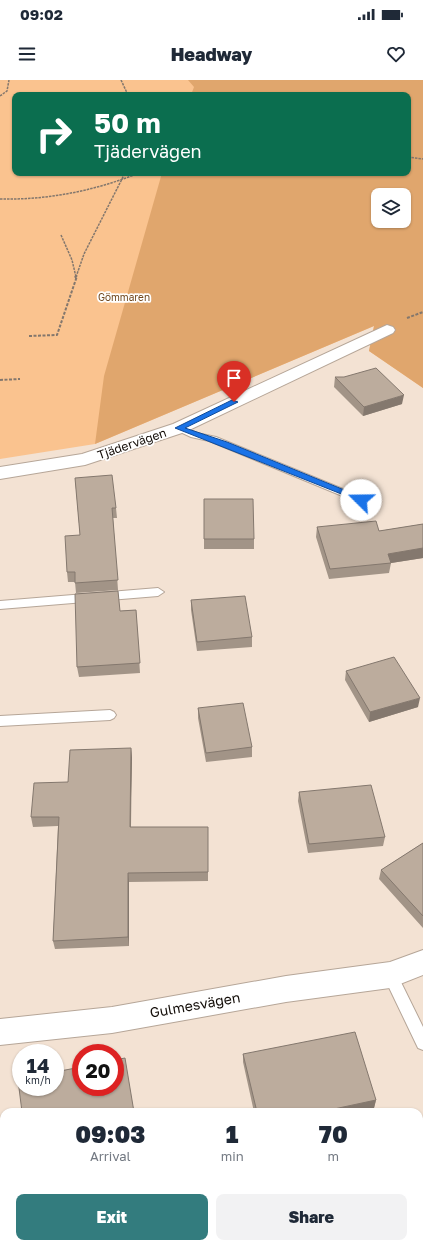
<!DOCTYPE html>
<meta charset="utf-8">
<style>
body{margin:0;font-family:"Golos Text",sans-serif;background:#f2f2f3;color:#1f2937;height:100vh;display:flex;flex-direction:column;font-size:15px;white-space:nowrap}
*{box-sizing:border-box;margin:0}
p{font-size:13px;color:#747a83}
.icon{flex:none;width:22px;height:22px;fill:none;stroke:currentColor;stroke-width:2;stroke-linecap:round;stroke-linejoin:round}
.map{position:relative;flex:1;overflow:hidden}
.sheet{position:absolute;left:0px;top:1028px;width:423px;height:140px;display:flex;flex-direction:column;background:#fff;border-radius:12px 12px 0 0;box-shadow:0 1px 3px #0004}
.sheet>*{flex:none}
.banner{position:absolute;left:12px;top:12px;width:399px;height:84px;border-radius:8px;box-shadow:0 1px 3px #0004;background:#0b6e4f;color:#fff;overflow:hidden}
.buttons{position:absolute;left:371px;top:108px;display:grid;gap:8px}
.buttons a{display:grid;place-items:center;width:40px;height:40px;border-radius:8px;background:#fff;box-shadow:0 1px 3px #0004;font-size:20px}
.speed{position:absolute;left:12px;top:964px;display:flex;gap:8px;font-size:20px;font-weight:700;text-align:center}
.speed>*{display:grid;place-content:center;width:52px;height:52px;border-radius:50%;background:#fff;box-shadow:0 1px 3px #0004;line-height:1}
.speed small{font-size:10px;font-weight:400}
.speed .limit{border:6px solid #d22;background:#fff;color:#111}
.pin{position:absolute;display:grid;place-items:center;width:34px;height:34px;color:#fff;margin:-41px -17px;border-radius:50% 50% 50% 0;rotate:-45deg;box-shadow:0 0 4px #0007}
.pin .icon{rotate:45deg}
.me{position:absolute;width:44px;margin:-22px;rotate:292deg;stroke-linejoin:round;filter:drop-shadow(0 0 3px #0008)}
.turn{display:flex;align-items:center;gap:14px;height:84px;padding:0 16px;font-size:18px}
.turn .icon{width:52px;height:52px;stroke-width:2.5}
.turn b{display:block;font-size:28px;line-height:34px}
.eta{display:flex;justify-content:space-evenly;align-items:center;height:68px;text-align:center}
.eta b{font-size:24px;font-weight:800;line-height:28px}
.action{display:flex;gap:8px;margin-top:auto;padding:8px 16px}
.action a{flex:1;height:46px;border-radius:8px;background:#337c7e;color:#fff;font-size:16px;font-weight:800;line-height:46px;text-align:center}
.action a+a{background:#f2f2f3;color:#1f2937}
.status{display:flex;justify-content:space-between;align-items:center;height:28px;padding:0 20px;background:#fff;direction:ltr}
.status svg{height:11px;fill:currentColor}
header{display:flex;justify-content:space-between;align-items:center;height:52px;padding:0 16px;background:#fff;font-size:18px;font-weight:800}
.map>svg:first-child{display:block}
.green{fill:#fac38f;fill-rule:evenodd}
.forest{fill:#e0a66d;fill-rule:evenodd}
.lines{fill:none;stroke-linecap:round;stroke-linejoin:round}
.lane-casing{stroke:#b6a698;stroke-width:2}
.street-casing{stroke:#b6a698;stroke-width:2}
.path-far1{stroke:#83776d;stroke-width:1.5;stroke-dasharray:2.5 1;stroke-linecap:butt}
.path{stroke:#83776d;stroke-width:2;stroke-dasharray:3 1.5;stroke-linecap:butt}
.lane{fill:#fff;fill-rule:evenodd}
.street{fill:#fff;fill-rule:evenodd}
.wall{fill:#a29487}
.shaded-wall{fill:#84786e}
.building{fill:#bcac9d;stroke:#84786e}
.route{fill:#1a73e8;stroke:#114b97}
.labels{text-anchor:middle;stroke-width:3.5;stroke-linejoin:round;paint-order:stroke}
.far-park-label{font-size:10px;fill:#714920;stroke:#fff}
.street-label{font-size:12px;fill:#130d08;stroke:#fff}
.near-street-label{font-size:14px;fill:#130d08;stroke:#fff}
</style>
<div class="status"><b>09:02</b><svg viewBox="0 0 49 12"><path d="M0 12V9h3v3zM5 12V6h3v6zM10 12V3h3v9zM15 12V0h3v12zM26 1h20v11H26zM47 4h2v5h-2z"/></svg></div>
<header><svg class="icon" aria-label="menu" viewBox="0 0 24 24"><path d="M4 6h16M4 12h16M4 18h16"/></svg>Headway<svg class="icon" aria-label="heart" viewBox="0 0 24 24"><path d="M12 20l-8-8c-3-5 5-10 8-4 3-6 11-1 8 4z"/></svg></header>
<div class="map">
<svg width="423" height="1168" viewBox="0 0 423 1168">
<rect width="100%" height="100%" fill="#f3e2d3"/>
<!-- green -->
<path class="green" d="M 0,0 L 423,0 L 423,308 L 369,271 L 374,246 L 95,364 L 0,379 ZM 15,15 L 408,15 L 408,93 L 15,93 ZM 378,115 L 404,115 L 404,141 L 378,141 Z"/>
<!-- forest -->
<path class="forest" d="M 188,0 L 423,0 L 423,308 L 369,271 L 374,246 L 95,364 L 104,296 L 162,93 L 408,93 L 408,15 L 191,15 L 194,7 ZM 378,115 L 404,115 L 404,141 L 378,141 Z"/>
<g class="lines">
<defs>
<path id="lane" d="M 179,345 L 197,353 L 216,357 L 365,418 L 366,420 L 361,423 L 357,422 L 209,361 L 191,357 L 176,350 L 174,348 Z
M 158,508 L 164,512 L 158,516 L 0,529 L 0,521 Z
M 110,630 L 114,632 L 116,635 L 114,638 L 110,640 L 0,646 L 0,636 Z
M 390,888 L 395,890 L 423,947 L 423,970 L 418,968 L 383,895 L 385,890 Z"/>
<path id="street" d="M 387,245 L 393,247 L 395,250 L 393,253 L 185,352 L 85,385 L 0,399 L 0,387 L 82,374 L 173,344 Z
M 423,870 L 423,895 L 390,908 L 286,922 L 112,953 L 0,965 L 0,939 L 112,927 L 286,896 L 390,882 Z"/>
</defs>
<!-- lane casing -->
<use href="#lane" class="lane-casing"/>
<!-- street casing -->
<use href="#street" class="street-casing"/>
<!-- path-far1 -->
<path class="path-far1" d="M 121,0 L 128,15
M 0,16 L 7,11 L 9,0
M 408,77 L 423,79
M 0,119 C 48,120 94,111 139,93
M 61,155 L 72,180 L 76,197
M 76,197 L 84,174 L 125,93"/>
<!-- path -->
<path class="path" d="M 75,196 L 76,198
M 407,238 L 423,232
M 29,256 L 57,255 L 77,196
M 0,300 L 20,299"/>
<!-- lane -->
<use href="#lane" class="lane"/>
<!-- street -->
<use href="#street" class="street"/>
</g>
<!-- wall -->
<path class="wall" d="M 335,297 L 344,297 L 402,324 L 363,336 L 334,307 Z
M 75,398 L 116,428 L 117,438 L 113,438 L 118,510 L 76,513 L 75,502 L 68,502 L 67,492 L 80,455 Z
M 204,419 L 254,459 L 254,469 L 204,469 Z
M 423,444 L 423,478 L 391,483 L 389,493 L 329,499 L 316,457 L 317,447 L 379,451 Z
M 191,520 L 252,557 L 252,567 L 197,571 L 191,530 Z
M 136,530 L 140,593 L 79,597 L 77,587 L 120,531 Z
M 346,591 L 418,627 L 369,642 L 345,600 Z
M 198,628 L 252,667 L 252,677 L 206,682 L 198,638 Z
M 131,668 L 132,678 L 131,747 L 208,747 L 208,801 L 129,802 L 129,866 L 55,869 L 53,861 L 58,746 L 33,747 L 31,737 L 68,702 Z
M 299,712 L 385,757 L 383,766 L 308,773 L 298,721 Z
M 423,763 L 423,848 L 379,799 L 381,790 Z
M 243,974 L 376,1020 L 374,1028 L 354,1032 L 254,1032 L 243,982 Z
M 312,1164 L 419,1164 L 423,1168 L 314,1168 Z"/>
<!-- shaded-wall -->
<path class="shaded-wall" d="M 404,315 L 402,324 L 363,336 L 364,327 Z
M 423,468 L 423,478 L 391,483 L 388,474 Z
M 420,618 L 418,627 L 369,642 L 370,632 Z
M 131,668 L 132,678 L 130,757 L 130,747 Z
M 128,793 L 129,802 L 129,866 L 128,857 Z
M 376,1020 L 374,1028 L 354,1032 L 320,1032 Z
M 101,1164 L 103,1164 L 103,1168 L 101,1168 Z"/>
<!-- building -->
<path class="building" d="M 376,288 L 404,315 L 364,327 L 335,297 L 344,297 Z
M 112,395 L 116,428 L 112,428 L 118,500 L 75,503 L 75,492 L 67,492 L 65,456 L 80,455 L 75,398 Z
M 204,419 L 253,419 L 254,459 L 204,459 Z
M 376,441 L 379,451 L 423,444 L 423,468 L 388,474 L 391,483 L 330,489 L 317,447 Z
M 118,511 L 120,531 L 136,530 L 140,583 L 77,587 L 75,514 Z
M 245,516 L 252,557 L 197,562 L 191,520 Z
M 394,577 L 420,618 L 370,632 L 346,591 Z
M 243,623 L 252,667 L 206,673 L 198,628 Z
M 131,668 L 130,747 L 208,747 L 208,792 L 128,793 L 128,857 L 53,861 L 59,737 L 31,737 L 34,703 L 68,702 L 70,670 Z
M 371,705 L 385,757 L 309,764 L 299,712 Z
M 423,763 L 423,836 L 381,790 Z
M 355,952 L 376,1020 L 320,1032 L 257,1032 L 243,974 Z
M 125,978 L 134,1032 L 22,1032 L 18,1000 L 21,999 L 21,1007 L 55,1007 L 55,992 L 81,987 L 81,1007 L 115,1007 L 115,980 Z
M 419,1100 L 423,1108 L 423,1168 L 318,1168 L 316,1164 L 419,1164 Z
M 12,1164 L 101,1164 L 101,1168 L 11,1168 Z"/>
<!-- route -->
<path class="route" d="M 232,320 L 238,322 L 185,348 L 227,362 L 364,418 L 364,421 L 359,421 L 175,348 Z"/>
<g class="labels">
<!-- far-park labels -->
<g class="far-park-label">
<text x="124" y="221">Gömmaren</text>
</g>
<!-- street labels -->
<g class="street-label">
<text transform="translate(132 364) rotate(-19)" y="4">Tjädervägen</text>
</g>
<!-- near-street labels -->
<g class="near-street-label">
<text transform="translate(195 925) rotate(-10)" y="5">Gulmesvägen</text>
</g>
</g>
</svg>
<div class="buttons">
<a><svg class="icon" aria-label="layers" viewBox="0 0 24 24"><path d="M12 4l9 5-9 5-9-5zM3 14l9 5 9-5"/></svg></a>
</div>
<div class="speed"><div>14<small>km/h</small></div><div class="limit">20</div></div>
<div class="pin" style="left:234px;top:322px;background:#d93025"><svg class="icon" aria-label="arrive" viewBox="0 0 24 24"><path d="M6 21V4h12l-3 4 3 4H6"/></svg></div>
<svg class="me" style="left:361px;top:420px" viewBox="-20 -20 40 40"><circle r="19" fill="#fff"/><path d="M0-13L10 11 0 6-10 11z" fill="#1a73e8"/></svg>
<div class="banner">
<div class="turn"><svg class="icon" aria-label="right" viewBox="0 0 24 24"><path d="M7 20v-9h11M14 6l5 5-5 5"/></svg><div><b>50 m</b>Tjädervägen</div></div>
</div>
<section class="sheet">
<div class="eta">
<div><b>09:03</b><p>Arrival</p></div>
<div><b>1</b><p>min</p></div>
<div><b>70</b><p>m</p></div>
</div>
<div class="action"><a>Exit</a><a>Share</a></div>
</section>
</div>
